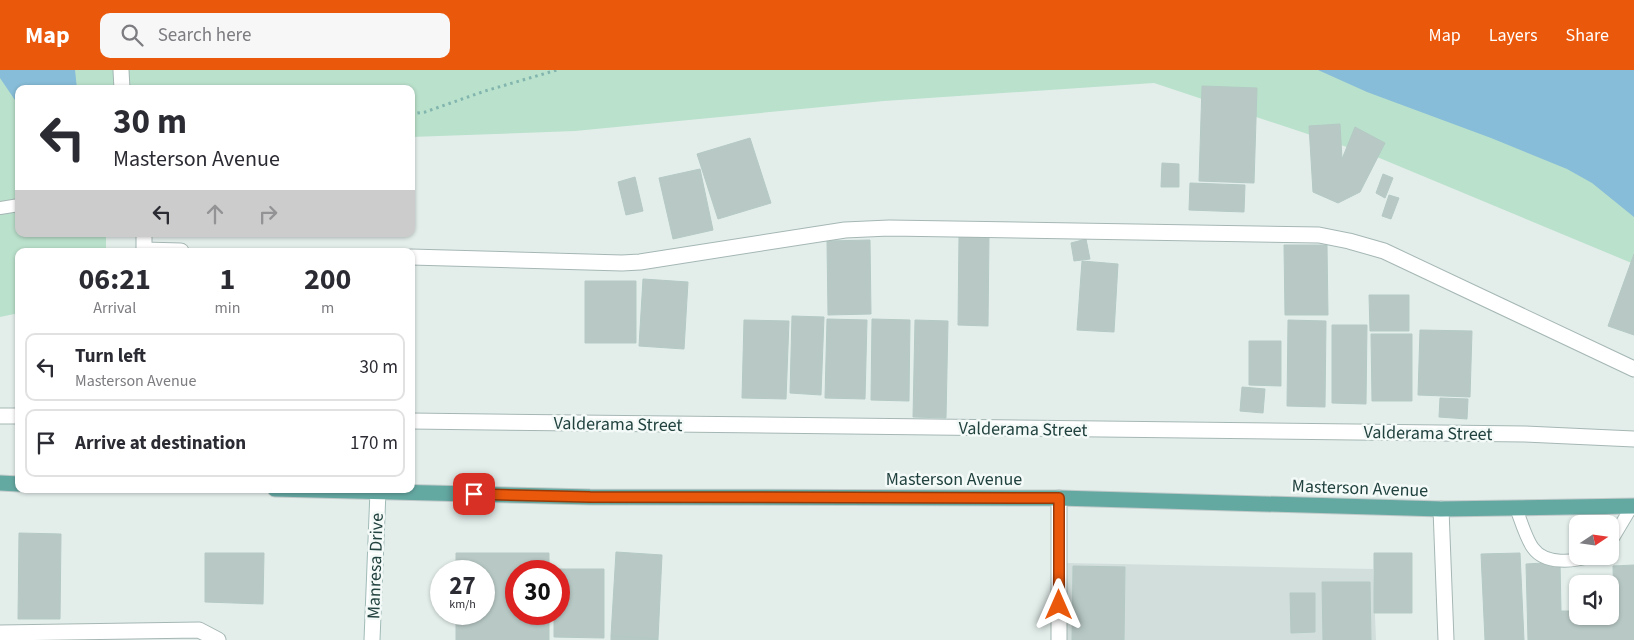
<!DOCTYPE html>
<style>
body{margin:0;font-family:"Source Sans 3",sans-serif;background:#f7f7f7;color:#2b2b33;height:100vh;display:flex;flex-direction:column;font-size:19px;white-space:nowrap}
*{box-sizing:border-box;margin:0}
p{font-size:16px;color:#7c7c81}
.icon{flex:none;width:28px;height:28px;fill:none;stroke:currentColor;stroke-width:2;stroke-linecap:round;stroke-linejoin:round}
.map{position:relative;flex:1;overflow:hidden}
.panel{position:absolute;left:15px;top:178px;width:400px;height:245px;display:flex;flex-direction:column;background:#fff;border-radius:10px;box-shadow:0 1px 4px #0004}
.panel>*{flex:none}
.guide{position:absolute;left:15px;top:15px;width:400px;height:152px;border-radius:10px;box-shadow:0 1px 4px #0004;background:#fff;color:#2b2b33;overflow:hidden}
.needle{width:32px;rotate:77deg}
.buttons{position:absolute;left:1569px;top:445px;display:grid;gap:10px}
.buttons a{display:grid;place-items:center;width:50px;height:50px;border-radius:10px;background:#fff;box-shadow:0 1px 4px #0004;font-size:25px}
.speed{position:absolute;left:430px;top:490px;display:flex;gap:10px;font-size:25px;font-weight:700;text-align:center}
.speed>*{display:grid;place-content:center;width:65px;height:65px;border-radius:50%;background:#fff;box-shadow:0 1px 4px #0004;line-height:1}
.speed small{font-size:12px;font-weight:400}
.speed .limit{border:8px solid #d22;background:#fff;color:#111}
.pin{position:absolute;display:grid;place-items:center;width:42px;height:42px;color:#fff;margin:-21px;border-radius:10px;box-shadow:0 2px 8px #0006}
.me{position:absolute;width:55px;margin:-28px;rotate:0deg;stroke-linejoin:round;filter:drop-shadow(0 0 4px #0008)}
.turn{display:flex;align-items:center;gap:18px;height:105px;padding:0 15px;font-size:22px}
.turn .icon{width:65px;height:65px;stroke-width:2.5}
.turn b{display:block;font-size:35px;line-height:42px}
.lanes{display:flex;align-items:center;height:48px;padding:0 15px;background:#0003;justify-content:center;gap:25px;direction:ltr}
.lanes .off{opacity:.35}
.eta{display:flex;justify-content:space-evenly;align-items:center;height:85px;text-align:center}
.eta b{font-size:30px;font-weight:700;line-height:35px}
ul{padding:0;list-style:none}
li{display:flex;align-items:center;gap:15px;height:68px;margin:0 10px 8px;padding:0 5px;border:2px solid #e1e1e2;border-radius:10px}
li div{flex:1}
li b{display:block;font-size:19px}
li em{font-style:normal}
header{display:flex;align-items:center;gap:30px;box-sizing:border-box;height:70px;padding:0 25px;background:#ea580c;color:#fff}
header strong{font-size:24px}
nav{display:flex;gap:28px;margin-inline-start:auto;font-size:18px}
.search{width:350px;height:45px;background:#f7f7f7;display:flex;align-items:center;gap:12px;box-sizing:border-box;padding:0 18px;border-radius:10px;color:#7c7c81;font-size:19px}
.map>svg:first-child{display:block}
.built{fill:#d1dedb}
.green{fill:#bae1cc}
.water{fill:#87bdd8}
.building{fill:#b8c9c5;stroke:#b5c9c4}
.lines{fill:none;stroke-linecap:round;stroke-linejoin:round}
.lane-casing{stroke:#a5b7b4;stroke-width:14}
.street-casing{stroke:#a5b7b4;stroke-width:17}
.secondary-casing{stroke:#a0bbb7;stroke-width:17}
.primary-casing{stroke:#c1cac9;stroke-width:17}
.path{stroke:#81b5ad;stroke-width:3;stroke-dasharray:2.5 4;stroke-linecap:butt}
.lane{stroke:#fff;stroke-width:12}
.street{stroke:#fff;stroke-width:15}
.secondary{stroke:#fff;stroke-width:15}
.primary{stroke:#64a8a2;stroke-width:15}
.route-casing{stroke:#983908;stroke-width:12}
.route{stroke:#ea580c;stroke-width:9}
.labels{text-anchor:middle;stroke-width:5;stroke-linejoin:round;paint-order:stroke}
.street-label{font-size:18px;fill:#21423f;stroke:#f4faf8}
</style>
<header>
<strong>Map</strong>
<div class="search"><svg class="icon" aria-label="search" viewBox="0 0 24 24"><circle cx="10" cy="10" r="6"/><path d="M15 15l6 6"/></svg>Search here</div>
<nav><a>Map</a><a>Layers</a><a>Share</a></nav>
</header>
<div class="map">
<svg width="1634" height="570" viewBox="0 0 1634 570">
<rect width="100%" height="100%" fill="#e3eeeb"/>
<!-- built -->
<path class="built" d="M 1065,493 L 1373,499 L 1376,570 L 1063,570 Z"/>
<!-- green -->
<path class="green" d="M 0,0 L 1634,0 L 1634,194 L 1377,87 L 1154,13 L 884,31 L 575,61 L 411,67 L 411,19 L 19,19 L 19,164 L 106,164 L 106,181 L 19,181 L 19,243 L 0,247 Z"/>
<!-- water -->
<path class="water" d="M 0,0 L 75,0 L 77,19 L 19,19 L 19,36 L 0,8 Z
M 1318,0 L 1634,0 L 1634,147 L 1592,113 L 1567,99 L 1491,68 L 1367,22 Z"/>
<!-- building -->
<path class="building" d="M 1202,16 L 1257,18 L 1254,113 L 1199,111 Z
M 1340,54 L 1342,89 L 1355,57 L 1385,73 L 1360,122 L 1338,133 L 1313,122 L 1309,56 Z
M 750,68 L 771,133 L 718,149 L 697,84 Z
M 1162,93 L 1179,94 L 1179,117 L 1161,117 Z
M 700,99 L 713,160 L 673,169 L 659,108 Z
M 1383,104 L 1393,108 L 1385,128 L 1376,123 Z
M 635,107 L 643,141 L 626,145 L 618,112 Z
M 1190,113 L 1245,115 L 1244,142 L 1189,140 Z
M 1389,125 L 1399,128 L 1391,149 L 1382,146 Z
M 959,166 L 989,167 L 988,256 L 958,255 Z
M 1086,169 L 1090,189 L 1074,191 L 1071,173 Z
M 870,170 L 871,244 L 828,245 L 827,171 Z
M 1284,175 L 1327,175 L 1328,245 L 1285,245 Z
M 1634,184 L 1634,265 L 1608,256 Z
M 1082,191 L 1118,194 L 1114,262 L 1077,260 Z
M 643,209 L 688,212 L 684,279 L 639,276 Z
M 585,211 L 636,211 L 636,273 L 585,273 Z
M 1369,225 L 1409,225 L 1409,261 L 1370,261 Z
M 792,246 L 824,247 L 821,325 L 790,323 Z
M 827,249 L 867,250 L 865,329 L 825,328 Z
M 872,249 L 910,250 L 909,331 L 871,330 Z
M 744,250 L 789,251 L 786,329 L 742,328 Z
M 915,250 L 948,251 L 946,348 L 913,347 Z
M 1288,250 L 1326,251 L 1325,337 L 1287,336 Z
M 1332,255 L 1367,255 L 1366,334 L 1332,333 Z
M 1420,260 L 1472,261 L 1470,327 L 1418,325 Z
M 1371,264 L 1412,264 L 1412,331 L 1372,331 Z
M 1249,271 L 1281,271 L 1281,316 L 1249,315 Z
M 1242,317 L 1265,319 L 1263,343 L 1240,341 Z
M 1440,328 L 1468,329 L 1467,349 L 1439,347 Z
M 19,463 L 61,464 L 60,549 L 18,549 Z
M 616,482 L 662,485 L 658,569 L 611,566 Z
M 205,483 L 264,483 L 263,534 L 205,532 Z
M 456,483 L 549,483 L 549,501 L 516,501 L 516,544 L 549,544 L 549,570 L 456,570 L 456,544 L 484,544 L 484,501 L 456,501 Z
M 1374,483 L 1412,483 L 1412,543 L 1374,543 Z
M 1520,483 L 1524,570 L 1485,570 L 1481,484 Z
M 1560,492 L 1561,541 L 1578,541 L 1578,546 L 1610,546 L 1610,540 L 1614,539 L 1613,496 L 1634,495 L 1634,570 L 1528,570 L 1526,494 Z
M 1073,496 L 1125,497 L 1124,570 L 1072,570 Z
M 554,499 L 604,499 L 604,568 L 554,567 L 554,544 L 559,544 L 559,501 L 554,501 Z
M 1322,512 L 1370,512 L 1371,570 L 1323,570 Z
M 1290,523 L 1315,523 L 1315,562 L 1291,563 Z
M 611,566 L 658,569 L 658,570 L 611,570 Z"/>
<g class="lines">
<defs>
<path id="lane" d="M 0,138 L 19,135
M 1516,438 C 1520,448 1526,469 1533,478 C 1545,495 1574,492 1591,486
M 1610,473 L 1632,436"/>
<path id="street" d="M 121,0 L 122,19
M 144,180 L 181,181
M 144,181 L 144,164
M 411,187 L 622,193 L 640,192 L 845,160 L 889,158 L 1319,165 L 1349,171 L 1384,181 L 1634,299
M 0,346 L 19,346
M 411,351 L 1525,364 L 1634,369
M 1441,439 L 1446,570
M 0,563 L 199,560 L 218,570
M 1059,570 L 1059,428"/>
<path id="secondary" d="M 372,570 L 378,421"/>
<path id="primary" d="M 0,413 L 19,414
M 275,419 L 590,427 L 1059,428 L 1441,439 L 1634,436"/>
</defs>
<!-- lane casing -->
<use href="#lane" class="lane-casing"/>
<!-- street casing -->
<use href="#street" class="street-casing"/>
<!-- secondary casing -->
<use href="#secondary" class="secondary-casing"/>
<!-- primary casing -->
<use href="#primary" class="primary-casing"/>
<!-- path -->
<path class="path" d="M 411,44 L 425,42 L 485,21 L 557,0"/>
<!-- lane -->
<use href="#lane" class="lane"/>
<!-- street -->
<use href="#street" class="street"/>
<!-- secondary -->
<use href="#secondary" class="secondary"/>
<!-- primary -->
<use href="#primary" class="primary"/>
</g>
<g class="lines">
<defs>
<path id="route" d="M 474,424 L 590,427 L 1059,428 L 1059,535"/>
</defs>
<!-- route casing -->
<use href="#route" class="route-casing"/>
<!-- route -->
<use href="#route" class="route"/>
</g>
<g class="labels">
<!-- street labels -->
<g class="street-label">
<text transform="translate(618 354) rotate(1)" y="6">Valderama Street</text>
<text transform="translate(1023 359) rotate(1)" y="6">Valderama Street</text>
<text transform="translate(1428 363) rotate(1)" y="6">Valderama Street</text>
<text x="954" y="415">Masterson Avenue</text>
<text transform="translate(1360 418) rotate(2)" y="6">Masterson Avenue</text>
<text transform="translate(375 496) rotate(-88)" y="6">Manresa Drive</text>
</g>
</g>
</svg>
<div class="buttons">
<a><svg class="needle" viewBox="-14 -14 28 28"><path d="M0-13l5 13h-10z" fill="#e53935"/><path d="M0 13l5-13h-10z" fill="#7c7c81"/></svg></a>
<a><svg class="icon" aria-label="sound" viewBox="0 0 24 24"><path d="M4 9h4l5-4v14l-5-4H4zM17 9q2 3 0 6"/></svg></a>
</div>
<div class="speed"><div>27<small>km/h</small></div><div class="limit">30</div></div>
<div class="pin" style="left:474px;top:424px;background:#d93025"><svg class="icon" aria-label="arrive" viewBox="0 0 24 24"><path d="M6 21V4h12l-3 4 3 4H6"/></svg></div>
<svg class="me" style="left:1059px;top:535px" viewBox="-20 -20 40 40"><path d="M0-17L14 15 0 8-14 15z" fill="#ea580c" stroke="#fff" stroke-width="4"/></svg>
<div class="guide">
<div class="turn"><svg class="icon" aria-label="left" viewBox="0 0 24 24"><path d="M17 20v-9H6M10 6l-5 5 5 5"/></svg><div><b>30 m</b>Masterson Avenue</div></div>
<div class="lanes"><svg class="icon" aria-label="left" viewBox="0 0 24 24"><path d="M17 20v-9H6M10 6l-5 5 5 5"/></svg><svg class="icon off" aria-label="ahead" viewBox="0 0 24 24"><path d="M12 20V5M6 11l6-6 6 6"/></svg><svg class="icon off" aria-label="right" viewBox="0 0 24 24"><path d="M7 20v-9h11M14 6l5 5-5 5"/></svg></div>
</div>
<section class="panel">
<div class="eta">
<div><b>06:21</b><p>Arrival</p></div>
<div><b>1</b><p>min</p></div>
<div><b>200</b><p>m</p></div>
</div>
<ul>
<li><svg class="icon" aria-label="left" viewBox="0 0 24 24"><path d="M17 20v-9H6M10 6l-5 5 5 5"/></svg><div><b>Turn left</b><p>Masterson Avenue</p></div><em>30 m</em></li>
<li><svg class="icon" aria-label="arrive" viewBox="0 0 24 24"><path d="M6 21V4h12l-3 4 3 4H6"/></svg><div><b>Arrive at destination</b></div><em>170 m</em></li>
</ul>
</section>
</div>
